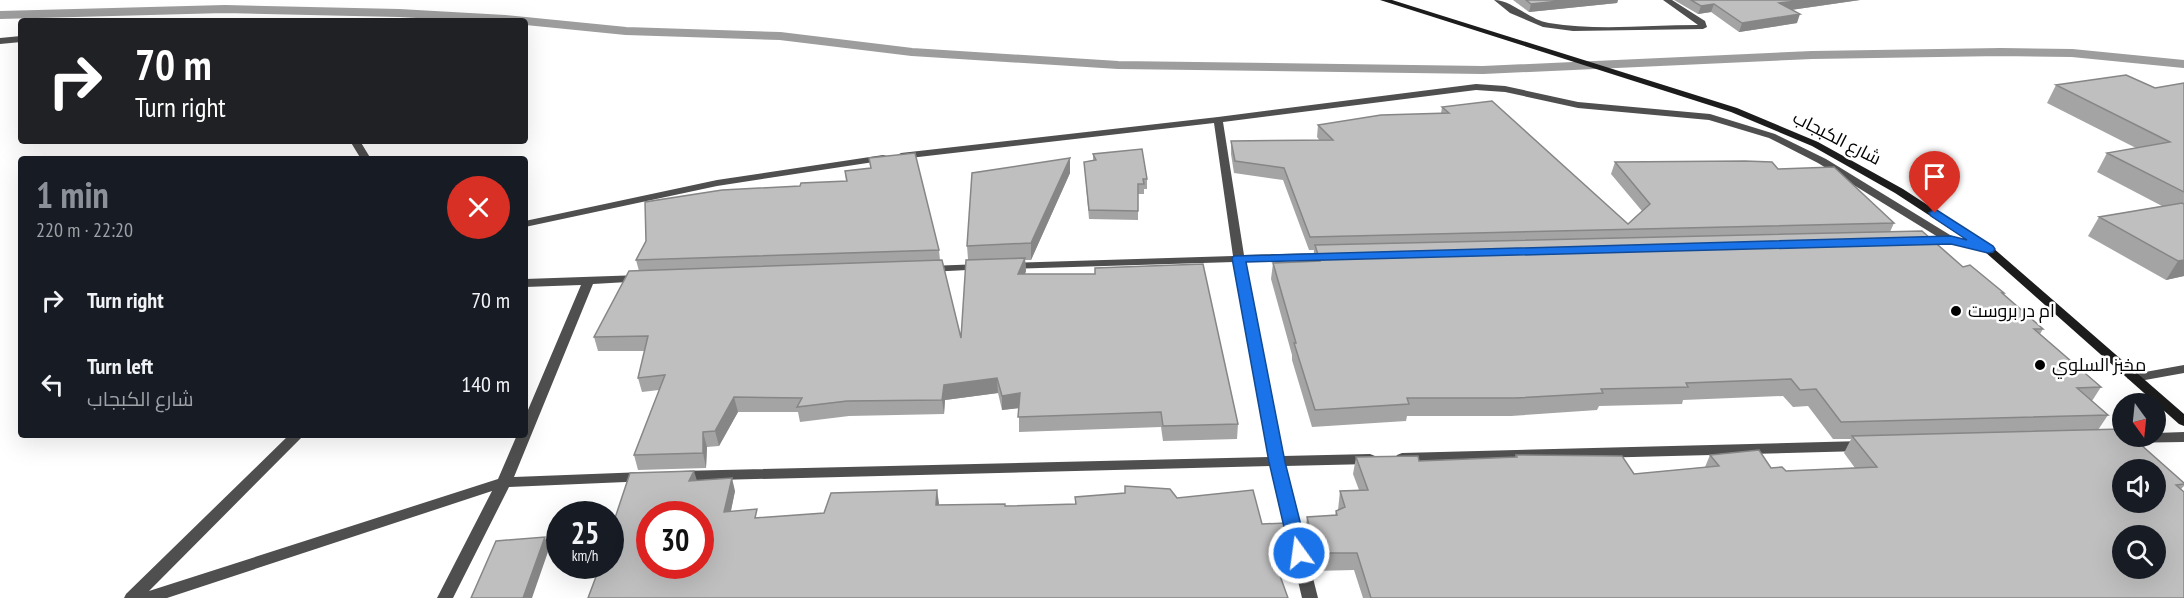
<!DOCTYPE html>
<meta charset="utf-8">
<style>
body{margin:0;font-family:"PT Sans Narrow",Cairo,sans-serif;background:#20242c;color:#f1f3f6;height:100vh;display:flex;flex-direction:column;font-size:22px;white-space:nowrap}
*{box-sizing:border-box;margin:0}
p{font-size:20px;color:#9ea1a6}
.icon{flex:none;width:33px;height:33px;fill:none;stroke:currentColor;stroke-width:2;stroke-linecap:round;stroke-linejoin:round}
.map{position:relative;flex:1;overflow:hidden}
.sheet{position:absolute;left:18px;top:156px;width:510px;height:282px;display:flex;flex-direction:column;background:#171b24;border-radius:6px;box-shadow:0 6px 24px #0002}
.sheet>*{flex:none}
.top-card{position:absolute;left:18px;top:18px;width:510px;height:126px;border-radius:6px;box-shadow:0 6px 24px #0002;background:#202124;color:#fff;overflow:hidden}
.needle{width:39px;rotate:165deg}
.tools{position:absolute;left:2112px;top:393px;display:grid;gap:12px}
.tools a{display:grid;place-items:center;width:54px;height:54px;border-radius:50%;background:#171b24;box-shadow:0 6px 24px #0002;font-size:30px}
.speed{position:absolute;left:546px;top:501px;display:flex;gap:12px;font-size:30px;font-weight:700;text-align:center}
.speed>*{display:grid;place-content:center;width:78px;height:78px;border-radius:50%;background:#171b24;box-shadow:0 6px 24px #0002;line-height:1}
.speed small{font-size:15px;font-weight:400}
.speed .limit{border:9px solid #d22;background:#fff;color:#111}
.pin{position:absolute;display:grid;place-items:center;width:51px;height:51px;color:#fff;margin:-62px -26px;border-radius:50% 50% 50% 0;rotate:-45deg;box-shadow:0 0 6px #0007}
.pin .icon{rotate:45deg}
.me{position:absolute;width:66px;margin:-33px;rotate:346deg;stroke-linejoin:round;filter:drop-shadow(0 0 4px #0008)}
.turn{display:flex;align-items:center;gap:21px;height:126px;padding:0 18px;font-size:27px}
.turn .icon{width:78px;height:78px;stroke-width:2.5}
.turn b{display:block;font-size:42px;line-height:51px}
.round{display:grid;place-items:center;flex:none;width:63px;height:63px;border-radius:32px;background:#20242c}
.headline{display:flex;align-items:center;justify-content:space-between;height:102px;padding:0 18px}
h1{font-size:36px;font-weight:800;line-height:45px;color:#8c9099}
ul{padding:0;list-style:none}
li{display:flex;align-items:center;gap:18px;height:84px;padding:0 18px}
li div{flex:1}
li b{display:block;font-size:22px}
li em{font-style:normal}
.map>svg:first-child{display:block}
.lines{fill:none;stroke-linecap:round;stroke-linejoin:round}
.stream{stroke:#9d9d9d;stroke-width:8}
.minor{fill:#4f4f4f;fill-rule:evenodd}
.secondary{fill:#1c1c1c;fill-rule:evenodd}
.wall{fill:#a4a4a4}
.shaded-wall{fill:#868686}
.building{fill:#bfbfbf;stroke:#868686;stroke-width:1.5;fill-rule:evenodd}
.route{fill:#1a73e8;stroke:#114b97;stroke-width:1.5}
.poi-dot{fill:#000;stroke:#fff;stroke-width:2}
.labels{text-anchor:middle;stroke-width:5;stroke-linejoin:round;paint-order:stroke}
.street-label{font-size:18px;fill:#000;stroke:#fff}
.poi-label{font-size:18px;fill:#000;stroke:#fff;text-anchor:start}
</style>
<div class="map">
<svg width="2184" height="598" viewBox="0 0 2184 598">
<rect width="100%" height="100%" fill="#fff"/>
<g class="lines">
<!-- stream -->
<path class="stream" d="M 0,15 L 225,9 L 399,13 L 505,19 L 626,31 L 780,36 L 912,52 L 1118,65 L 1483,70 L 1812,55 L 2001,52 L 2072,53 L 2184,64"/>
<!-- minor -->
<path class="minor" d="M 1494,0 C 1512,0 1529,20 1549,23 C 1597,31 1649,25 1698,25 L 1663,0 L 1672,0 L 1705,21 L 1707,27 L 1703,29 L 1573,31 L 1543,27 L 1510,13 Z
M 21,36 L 21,42 L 0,44 L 0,38 Z
M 1476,84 L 1505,86 L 1578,102 L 1710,114 L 1775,134 L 1826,159 L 1955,238 L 1992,247 L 1994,249 L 1988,252 L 1951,243 L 1914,243 L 1912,241 L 1914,239 L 1938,237 L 1818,163 L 1769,138 L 1709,120 L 1578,108 L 1505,92 L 1476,90 L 1223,122 L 1244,255 L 1327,253 L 1333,256 L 1327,259 L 1245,262 L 1283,456 L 1370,454 L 1375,456 L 1377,459 L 1375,462 L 1370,464 L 1285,466 L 1318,598 L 1302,598 L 1271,466 L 680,481 L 675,480 L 673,476 L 675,472 L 680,471 L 1269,457 L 1234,262 L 1009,269 L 1003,266 L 1009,263 L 1233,256 L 1214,123 L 901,159 L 896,156 L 901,153 L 1218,117 Z
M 350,141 L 360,141 L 371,159 L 361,159 Z
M 883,155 L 887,156 L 887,160 L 717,186 L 525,227 L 525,221 L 717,180 Z
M 983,264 L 987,265 L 989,267 L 987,269 L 928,272 L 922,269 L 928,266 Z
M 641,275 L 645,277 L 647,279 L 645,281 L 593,284 L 514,477 L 644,472 L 649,473 L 651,477 L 649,481 L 509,487 L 453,598 L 437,598 L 492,491 L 167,598 L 124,598 L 126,594 L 289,435 L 304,435 L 149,591 L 498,479 L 517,435 L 525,435 L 525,417 L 581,285 L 525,287 L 525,279 Z
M 2184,365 L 2184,373 L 2134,382 L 2127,378 L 2134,374 Z
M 2184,432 L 2184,442 L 2119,443 L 2114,441 L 2112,438 L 2114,435 L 2122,433 L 2122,436 L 2156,436 L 2156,433 Z
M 1862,441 L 1867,443 L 1869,446 L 1867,449 L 1862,451 L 1402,463 L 1397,461 L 1395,458 L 1397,455 L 1402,453 Z"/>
<!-- secondary -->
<path class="secondary" d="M 1380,0 L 1392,0 L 1737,108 L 1818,142 L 1903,189 L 1992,247 L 2184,414 L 2184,426 L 2179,424 L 1984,251 L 1895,193 L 1812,146 L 1731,112 Z"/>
</g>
<!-- wall -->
<path class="wall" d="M 1513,0 L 1618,0 L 1617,3 L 1529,12 Z
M 1674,0 L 1860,0 L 1791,10 L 1797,23 L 1739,32 L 1711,12 L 1698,14 Z
M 2184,83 L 2184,276 L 2166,280 L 2088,236 L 2099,217 L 2162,206 L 2097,172 L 2107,153 L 2136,148 L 2047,103 L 2056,85 L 2155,88 Z
M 1442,107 L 1628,224 L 1642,211 L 1611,174 L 1615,162 L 1778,169 L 1894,223 L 1890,232 L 1963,267 L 2004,293 L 2003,294 L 2043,329 L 2040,334 L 2101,387 L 2092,401 L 2108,415 L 2098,430 L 2184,483 L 2184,486 L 2181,489 L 2184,598 L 1363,598 L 1354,570 L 1314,571 L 1305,535 L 1307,517 L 1335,516 L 1336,511 L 1338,510 L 1340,491 L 1359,490 L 1353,474 L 1356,457 L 1419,461 L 1515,457 L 1516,455 L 1634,474 L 1705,467 L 1710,455 L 1786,471 L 1855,468 L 1844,453 L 1851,439 L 1833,439 L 1808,406 L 1793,407 L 1783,396 L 1683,400 L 1682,404 L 1599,406 L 1597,410 L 1511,416 L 1407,416 L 1406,421 L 1312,427 L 1292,360 L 1292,355 L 1271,279 L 1273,263 L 1313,261 L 1314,250 L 1309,250 L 1283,180 L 1234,173 L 1231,154 L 1231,141 L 1320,141 L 1317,137 L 1318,125 L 1441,113 Z
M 1093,154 L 1147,179 L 1147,189 L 1144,189 L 1144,194 L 1138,194 L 1138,220 L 1089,219 L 1084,162 L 1093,160 Z
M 1070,158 L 1070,173 L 1031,260 L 1025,260 L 1026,271 L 1025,274 L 1095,274 L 1095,268 L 1238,424 L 1237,439 L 1163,441 L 1161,427 L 1019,432 L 1019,408 L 1002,410 L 998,393 L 945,400 L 944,414 L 849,416 L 800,422 L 798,412 L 738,412 L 719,446 L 707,447 L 706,468 L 638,470 L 634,455 L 659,390 L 642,392 L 638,378 L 645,351 L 598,351 L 594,337 L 639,271 L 636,260 L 800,186 L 846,181 L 845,171 L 939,250 L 940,260 L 961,338 L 968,259 L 967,246 Z
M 697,481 L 735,491 L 731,511 L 759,518 L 824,513 L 939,503 L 938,505 L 1005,506 L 1075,504 L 1075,497 L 1177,498 L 1262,524 L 1295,558 L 1294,572 L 588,598 Z"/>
<!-- shaded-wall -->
<path class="shaded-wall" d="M 1568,0 L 1618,0 L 1617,3 L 1529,12 L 1531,4 Z
M 1806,0 L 1860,0 L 1776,12 L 1779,3 Z
M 1714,4 L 1711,12 L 1698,14 L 1701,6 Z
M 1800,14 L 1797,23 L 1739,32 L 1742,23 Z
M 1070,158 L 1070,173 L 1031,260 L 1031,243 Z
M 1025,258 L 1026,271 L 1019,288 L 1018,274 Z
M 2184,260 L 2184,276 L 2166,280 L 2178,261 Z
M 997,378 L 998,393 L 945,400 L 944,414 L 942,400 L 944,385 Z
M 1020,393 L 1020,408 L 1002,410 L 1002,396 Z
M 734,397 L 738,412 L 719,446 L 715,431 Z
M 703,432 L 707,447 L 706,468 L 703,453 Z
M 694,471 L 698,484 L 689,481 Z
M 732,478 L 735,491 L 728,524 L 724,512 Z
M 937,490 L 939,503 L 937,518 L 936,505 Z
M 545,537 L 549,549 L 532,598 L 523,598 Z"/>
<!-- building -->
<path class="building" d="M 1526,0 L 1568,0 L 1531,4 Z
M 1691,0 L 1806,0 L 1779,3 L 1800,14 L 1742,23 L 1714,4 L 1701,6 Z
M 2126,75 L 2155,88 L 2184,83 L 2184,192 L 2107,153 L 2170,142 L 2056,85 Z
M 1492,101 L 1628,224 L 1650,204 L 1615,162 L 1745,161 L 1772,162 L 1778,169 L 1834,167 L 1894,223 L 1310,237 L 1284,168 L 1235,161 L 1231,141 L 1333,140 L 1318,125 L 1381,115 L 1449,113 L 1442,107 Z
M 1142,149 L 1147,179 L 1143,179 L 1144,184 L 1138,184 L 1138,211 L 1089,210 L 1084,162 L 1096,160 L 1093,154 Z
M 915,153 L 939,250 L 636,260 L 646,241 L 645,202 L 722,190 L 800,186 L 801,183 L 847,181 L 845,171 L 871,168 L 869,158 Z
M 1070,158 L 1031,243 L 967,246 L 972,173 Z
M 2182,203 L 2184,204 L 2184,260 L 2178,261 L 2099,217 Z
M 1922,231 L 1963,267 L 1970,265 L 2004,293 L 2002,293 L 2043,329 L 2034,329 L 2101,387 L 2077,388 L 2108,415 L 1841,422 L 1816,389 L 1800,390 L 1791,379 L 1686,383 L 1688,387 L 1601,389 L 1603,393 L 1516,398 L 1407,398 L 1409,404 L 1315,410 L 1294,343 L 1296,343 L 1273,263 L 1320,261 L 1315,245 Z
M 1025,258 L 1018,274 L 1095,274 L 1095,268 L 1203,264 L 1238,424 L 1163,426 L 1161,412 L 1018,417 L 1020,393 L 1002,396 L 997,378 L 944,385 L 942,400 L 847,401 L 797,407 L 802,398 L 734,397 L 715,431 L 703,432 L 703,453 L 634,455 L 665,375 L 638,378 L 648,336 L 594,337 L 629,271 L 942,260 L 961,338 L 966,260 Z
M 2122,429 L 2122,436 L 2131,436 L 2184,483 L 2184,484 L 2176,485 L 2184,492 L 2184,598 L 1371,598 L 1357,553 L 1316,553 L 1307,517 L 1337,515 L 1336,511 L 1345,507 L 1340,491 L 1368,490 L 1356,457 L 1418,456 L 1419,461 L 1517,457 L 1516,455 L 1622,456 L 1634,474 L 1719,466 L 1710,455 L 1759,450 L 1771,468 L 1782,467 L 1786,471 L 1877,467 L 1852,436 ZM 2122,470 L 2156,470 L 2156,502 L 2122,502 ZM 2122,536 L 2156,536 L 2156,568 L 2122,568 Z
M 694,471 L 689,481 L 732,478 L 724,512 L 757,509 L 755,518 L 824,513 L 831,493 L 937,490 L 936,505 L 1005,504 L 1005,506 L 1076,504 L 1075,497 L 1125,493 L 1125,486 L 1170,489 L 1177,498 L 1253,490 L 1262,524 L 1287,523 L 1295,558 L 1274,559 L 1288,598 L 588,598 L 600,566 L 610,566 L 610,533 L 630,473 ZM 650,514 L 700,514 L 700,566 L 650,566 Z
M 545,537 L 523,598 L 471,598 L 496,541 Z"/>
<!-- route -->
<path class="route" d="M 1935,209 L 1993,246 L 1995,249 L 1993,252 L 1988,253 L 1951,244 L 1246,262 L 1285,462 L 1308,553 L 1305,557 L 1299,559 L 1293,557 L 1290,553 L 1269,462 L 1232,258 L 1234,256 L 1951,236 L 1967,240 L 1931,216 L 1929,213 Z"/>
<!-- markers -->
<g class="poi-dot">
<circle cx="1956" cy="311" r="6"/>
<circle cx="2040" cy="365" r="6"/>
</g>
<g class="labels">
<!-- street labels -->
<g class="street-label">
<text transform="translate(1837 138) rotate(27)" y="6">شارع الكبجاب</text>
</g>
<!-- poi labels -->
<g class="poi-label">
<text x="1968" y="317">ام در بروست</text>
<text x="2052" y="371">مخبز السلوي</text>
</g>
</g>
</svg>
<div class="tools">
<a><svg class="needle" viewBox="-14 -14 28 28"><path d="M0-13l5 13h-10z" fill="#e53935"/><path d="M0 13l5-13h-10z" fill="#9ea1a6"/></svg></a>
<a><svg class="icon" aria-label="sound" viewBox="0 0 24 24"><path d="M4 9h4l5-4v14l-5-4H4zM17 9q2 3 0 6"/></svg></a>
<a><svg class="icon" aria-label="search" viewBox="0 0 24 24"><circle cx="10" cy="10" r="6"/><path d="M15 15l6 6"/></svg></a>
</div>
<div class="speed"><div>25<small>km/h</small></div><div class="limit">30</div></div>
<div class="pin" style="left:1935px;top:213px;background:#d93025"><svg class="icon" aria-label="arrive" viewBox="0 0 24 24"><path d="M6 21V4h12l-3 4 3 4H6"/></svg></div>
<svg class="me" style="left:1299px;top:553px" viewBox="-20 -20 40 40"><circle r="17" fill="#1a73e8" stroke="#fff" stroke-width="3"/><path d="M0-11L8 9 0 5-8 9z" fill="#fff"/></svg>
<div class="top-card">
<div class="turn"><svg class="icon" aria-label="right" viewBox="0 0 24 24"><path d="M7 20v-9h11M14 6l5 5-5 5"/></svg><div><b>70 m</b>Turn right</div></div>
</div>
<section class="sheet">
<div class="headline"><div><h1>1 min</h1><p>220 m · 22:20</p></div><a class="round" style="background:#d93025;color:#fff"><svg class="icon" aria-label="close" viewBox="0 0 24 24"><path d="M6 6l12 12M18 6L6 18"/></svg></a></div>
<ul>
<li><svg class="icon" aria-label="right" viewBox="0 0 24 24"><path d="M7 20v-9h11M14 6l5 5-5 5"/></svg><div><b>Turn right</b></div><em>70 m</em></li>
<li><svg class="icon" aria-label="left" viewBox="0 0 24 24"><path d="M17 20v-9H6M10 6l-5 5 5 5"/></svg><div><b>Turn left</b><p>شارع الكبجاب</p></div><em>140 m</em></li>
</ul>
</section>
</div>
